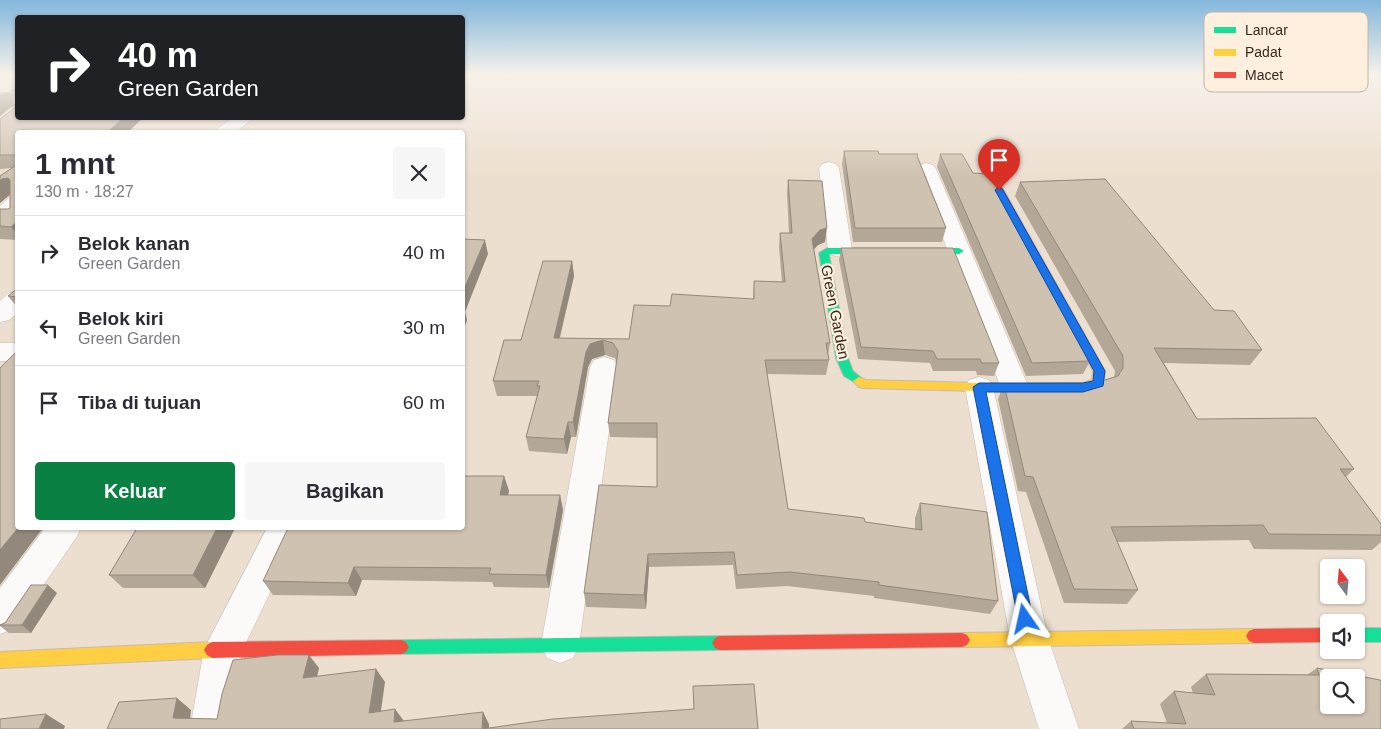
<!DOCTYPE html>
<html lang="id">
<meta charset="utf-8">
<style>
body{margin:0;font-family:Helvetica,sans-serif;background:#f7f7f7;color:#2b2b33;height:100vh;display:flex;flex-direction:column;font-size:19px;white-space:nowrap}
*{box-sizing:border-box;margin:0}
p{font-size:16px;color:#7c7c81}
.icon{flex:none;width:28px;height:28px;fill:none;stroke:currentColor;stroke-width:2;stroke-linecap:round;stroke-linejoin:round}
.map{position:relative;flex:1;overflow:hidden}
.sheet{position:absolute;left:15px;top:130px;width:450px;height:400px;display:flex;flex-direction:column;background:#fff;border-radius:5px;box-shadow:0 1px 4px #0004}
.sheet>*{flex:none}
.hud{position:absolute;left:15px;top:15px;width:450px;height:105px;border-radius:5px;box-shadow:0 1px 4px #0004;background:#202124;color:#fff;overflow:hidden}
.needle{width:32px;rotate:344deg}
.tools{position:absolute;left:1320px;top:559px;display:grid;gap:10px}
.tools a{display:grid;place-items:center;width:45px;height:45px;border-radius:5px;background:#fff;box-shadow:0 1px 4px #0004;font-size:25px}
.pin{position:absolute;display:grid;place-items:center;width:42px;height:42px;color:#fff;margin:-51px -21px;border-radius:50% 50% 50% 0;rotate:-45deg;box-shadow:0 0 5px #0007}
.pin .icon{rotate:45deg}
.me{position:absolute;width:55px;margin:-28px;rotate:349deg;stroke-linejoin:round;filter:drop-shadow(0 0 4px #0008)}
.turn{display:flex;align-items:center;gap:18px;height:105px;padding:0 20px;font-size:22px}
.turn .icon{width:65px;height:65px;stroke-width:2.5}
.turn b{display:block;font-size:35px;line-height:42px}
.round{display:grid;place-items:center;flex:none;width:52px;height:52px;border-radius:5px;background:#f7f7f7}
.summary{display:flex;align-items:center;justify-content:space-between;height:85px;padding:0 20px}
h1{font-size:30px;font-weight:600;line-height:38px}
.cta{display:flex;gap:10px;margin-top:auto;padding:10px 20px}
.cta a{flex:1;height:58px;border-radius:5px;background:#0b8043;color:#fff;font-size:20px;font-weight:600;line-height:58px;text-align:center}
.cta a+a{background:#f7f7f7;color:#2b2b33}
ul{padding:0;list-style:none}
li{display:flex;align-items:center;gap:15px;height:75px;padding:0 20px;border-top:1px solid #e1e1e2}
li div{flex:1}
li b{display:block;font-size:19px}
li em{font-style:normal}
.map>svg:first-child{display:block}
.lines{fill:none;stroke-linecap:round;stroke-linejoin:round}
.lane-casing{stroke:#c6bbaf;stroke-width:1}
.street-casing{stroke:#c6bbaf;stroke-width:1}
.fast-casing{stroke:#c6bbaf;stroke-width:2}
.slow-casing{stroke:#c6bbaf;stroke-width:2}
.jam-casing{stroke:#c6bbaf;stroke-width:2}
.lane{fill:#fcfaf8;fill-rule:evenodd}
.street{fill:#fcfaf8;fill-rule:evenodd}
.fast{fill:#16e098;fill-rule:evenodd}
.slow{fill:#ffcf43;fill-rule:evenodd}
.jam{fill:#f24e42;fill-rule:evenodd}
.wall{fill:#b3a798}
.shaded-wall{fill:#92887c}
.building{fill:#d0c2b1;stroke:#92887c;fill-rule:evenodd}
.route{fill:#1a73e8;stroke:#114b97}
.labels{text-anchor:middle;stroke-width:4.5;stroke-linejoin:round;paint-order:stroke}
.street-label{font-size:15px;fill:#342a1f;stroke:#ffefde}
.key{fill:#ffefde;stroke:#c2b4a5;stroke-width:1}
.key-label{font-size:14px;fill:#342a1f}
</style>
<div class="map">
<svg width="1381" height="729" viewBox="0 0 1381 729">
<rect width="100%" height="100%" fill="#eddfd0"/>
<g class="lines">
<defs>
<path id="lane" d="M 18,193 L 18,205 L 5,216 L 0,217 L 0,206 L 13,194 Z"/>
<path id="street" d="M 233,118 L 253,118 L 236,132 L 216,132 L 218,128 Z
M 829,162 L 836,164 L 839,168 L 852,250 L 848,255 L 840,257 L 832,255 L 828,250 L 819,168 L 822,164 Z
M 926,163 L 933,165 L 936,169 L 1029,388 L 1025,395 L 1015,398 L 1005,395 L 1001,388 L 916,169 L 919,165 Z
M 18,291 L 18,313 L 9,320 L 0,322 L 0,301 L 9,293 Z
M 0,343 L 18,343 L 18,361 L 0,361 Z
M 604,357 L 614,360 L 618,367 L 579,645 L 573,658 L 560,663 L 547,658 L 541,645 L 590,367 L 594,360 Z
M 979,377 L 989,380 L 993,387 L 1048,638 L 1079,729 L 1039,729 L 1010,638 L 965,387 L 969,380 Z
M 45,528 L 81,528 L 76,538 L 13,629 L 0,634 L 0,588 Z
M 267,528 L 301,528 L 242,651 L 230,729 L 190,729 L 204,649 Z"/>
<path id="fast" d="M 827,248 L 959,248 L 964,251 L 959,254 L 829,254 L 848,358 L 853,371 L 865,381 L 859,385 L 844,376 L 836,358 L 819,253 Z
M 1356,628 L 1381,628 L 1381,642 L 1356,642 Z
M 720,636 L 725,638 L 728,643 L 725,648 L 720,650 L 401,654 L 396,652 L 393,647 L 396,642 L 401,640 Z"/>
<path id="slow" d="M 1058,293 L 1063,296 L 1105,371 L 1102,386 L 1083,391 L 1015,392 L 863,388 L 859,387 L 853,381 L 859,377 L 866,380 L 1015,384 L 1083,383 L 1092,380 L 1093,371 L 1053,296 Z
M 1254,629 L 1259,631 L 1262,636 L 1259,641 L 1254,643 L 962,647 L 957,645 L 954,640 L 957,635 L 962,633 Z
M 212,642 L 217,645 L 220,650 L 217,655 L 212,658 L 0,668 L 0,652 Z"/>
<path id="jam" d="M 990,170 L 994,173 L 1063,296 L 1062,298 L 1054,298 L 1053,296 L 986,173 Z
M 1329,628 L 1329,642 L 1254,643 L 1249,641 L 1246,636 L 1249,631 L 1254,629 Z
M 962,633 L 967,635 L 970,640 L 967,645 L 962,647 L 720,650 L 715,648 L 712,643 L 715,638 L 720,636 Z
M 401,640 L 406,642 L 409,647 L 406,652 L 401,654 L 212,658 L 207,655 L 204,650 L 207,645 L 212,642 Z"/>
</defs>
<!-- lane casing -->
<use href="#lane" class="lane-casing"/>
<!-- street casing -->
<use href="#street" class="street-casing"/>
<!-- fast casing -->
<use href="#fast" class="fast-casing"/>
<!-- slow casing -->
<use href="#slow" class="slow-casing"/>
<!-- jam casing -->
<use href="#jam" class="jam-casing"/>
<!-- lane -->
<use href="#lane" class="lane"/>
<!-- street -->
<use href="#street" class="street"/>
<!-- fast -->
<use href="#fast" class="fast"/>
<!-- slow -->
<use href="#slow" class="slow"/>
<!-- jam -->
<use href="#jam" class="jam"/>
</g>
<!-- wall -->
<path class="wall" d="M 0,93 L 10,93 L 128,132 L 18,132 L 18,240 L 0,239 L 0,209 L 8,209 L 10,208 L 10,194 L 0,203 L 0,176 L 12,168 L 0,169 L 0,119 L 14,108 L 13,106 L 11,107 L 0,116 Z
M 844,151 L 879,154 L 918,157 L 946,228 L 942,242 L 853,242 L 842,164 Z
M 940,154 L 973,173 L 1090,361 L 1083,374 L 1026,376 L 937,167 Z
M 788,180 L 825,242 L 818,245 L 814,249 L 830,343 L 828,355 L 829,360 L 826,375 L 767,374 L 788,509 L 865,522 L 915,529 L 915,518 L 920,503 L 998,601 L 990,614 L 874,598 L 874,596 L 787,586 L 736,589 L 733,565 L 649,567 L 646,609 L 586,607 L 584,593 L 657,487 L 657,438 L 610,437 L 608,423 L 617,362 L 615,358 L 605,355 L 592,359 L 588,367 L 576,437 L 571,437 L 567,454 L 529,451 L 526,437 L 537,396 L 497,396 L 493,381 L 572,261 L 574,276 L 560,338 L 629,339 L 670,306 L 753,299 L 754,281 L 782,282 L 779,247 L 780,233 L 789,233 L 787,194 Z
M 1020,182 L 1214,310 L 1262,350 L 1250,365 L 1164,363 L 1197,419 L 1354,469 L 1346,477 L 1381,524 L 1381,542 L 1372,550 L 1254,549 L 1249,540 L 1117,542 L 1138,590 L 1127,604 L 1064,603 L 1026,492 L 1018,491 L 998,399 L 1004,384 L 1092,384 L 1114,377 L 1115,371 L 1015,196 Z
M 841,248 L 999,363 L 994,376 L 977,375 L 976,371 L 933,371 L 930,363 L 858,359 L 839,260 Z
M 18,288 L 18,308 L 8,296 Z
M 504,476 L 509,491 L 508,495 L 560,495 L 563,510 L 549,588 L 494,587 L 492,582 L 362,580 L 356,596 L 273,595 L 263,581 Z
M 137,528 L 235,528 L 205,588 L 123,588 L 109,575 Z
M 57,593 L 31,633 L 9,633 L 0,626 L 0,625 Z
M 1317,668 L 1381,729 L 1122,729 L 1131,721 L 1167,723 L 1160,704 L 1174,691 L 1193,693 L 1191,687 L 1206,674 L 1307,675 Z"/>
<!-- shaded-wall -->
<path class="shaded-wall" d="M 10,93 L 18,105 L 12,104 L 13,106 L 11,107 L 0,116 L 0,96 L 3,94 Z
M 123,118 L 143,118 L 128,132 L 108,132 Z
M 8,178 L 18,191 L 12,193 L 0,203 L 0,181 L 2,179 Z
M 18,221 L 18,235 L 11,227 Z
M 827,228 L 825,242 L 818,245 L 810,253 L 812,239 L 820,230 Z
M 485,240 L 488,254 L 465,312 L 467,320 L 462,334 L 462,294 Z
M 572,261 L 574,276 L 556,352 L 554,338 Z
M 603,340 L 605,355 L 592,359 L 588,367 L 576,437 L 573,422 L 586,352 L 590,344 Z
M 568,422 L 571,437 L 567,454 L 564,439 Z
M 504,476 L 509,491 L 504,509 L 500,495 Z
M 560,495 L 563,510 L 549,588 L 546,575 Z
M 18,528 L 43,528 L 0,585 L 0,550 Z
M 217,528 L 235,528 L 205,588 L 193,575 Z
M 648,554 L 649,567 L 646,609 L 644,595 Z
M 354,567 L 362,580 L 356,596 L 348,583 Z
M 48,585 L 57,593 L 31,633 L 22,625 Z
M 309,655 L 319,668 L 314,691 L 303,678 Z
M 376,669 L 385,682 L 379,725 L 369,713 Z
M 177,698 L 191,710 L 189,729 L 173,718 Z
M 395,709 L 404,721 L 403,729 L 394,722 Z
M 483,712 L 489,724 L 489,729 L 482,729 Z
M 46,714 L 65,726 L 64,729 L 39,729 Z"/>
<!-- building -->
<path class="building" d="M 12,90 L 18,90 L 18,118 L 123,118 L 108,132 L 18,132 L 18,155 L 0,155 L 0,119 L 17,106 L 12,104 L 12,95 L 10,93 L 3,94 L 0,96 L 0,93 L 10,93 Z
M 844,151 L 878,151 L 879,154 L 918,154 L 917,156 L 946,228 L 855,228 Z
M 940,154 L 962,154 L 973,173 L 989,174 L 1090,361 L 1032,363 Z
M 18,164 L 18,221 L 11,227 L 0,226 L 0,209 L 8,209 L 10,208 L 10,180 L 8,178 L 2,179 L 0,181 L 0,176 Z
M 1105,179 L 1214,310 L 1234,311 L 1262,350 L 1154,348 L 1197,419 L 1316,418 L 1354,469 L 1340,469 L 1381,524 L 1381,535 L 1269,534 L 1263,525 L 1111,527 L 1138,590 L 1074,589 L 1033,477 L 1025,476 L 1004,384 L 1092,384 L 1118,376 L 1123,368 L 1123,356 L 1020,182 Z
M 788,180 L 822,181 L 827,228 L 820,230 L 812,239 L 830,343 L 826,343 L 829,360 L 765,360 L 788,509 L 864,518 L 865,522 L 922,530 L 920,503 L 987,512 L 998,601 L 879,585 L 879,582 L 790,572 L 737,575 L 734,552 L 648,554 L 644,595 L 584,593 L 599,485 L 657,487 L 657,423 L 608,423 L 618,351 L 613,343 L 603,340 L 590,344 L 586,352 L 573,422 L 568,422 L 564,439 L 526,437 L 540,386 L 537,386 L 539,381 L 493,381 L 504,340 L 521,340 L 543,261 L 572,261 L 554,338 L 629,339 L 634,305 L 670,306 L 672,294 L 754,299 L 754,281 L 785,282 L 780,233 L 792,233 Z
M 462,239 L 485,240 L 462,294 Z
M 841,248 L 953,248 L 999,363 L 982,363 L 980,359 L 937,359 L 933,351 L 861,347 Z
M 18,288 L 18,297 L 8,296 Z
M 18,350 L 18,528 L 0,550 L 0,368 Z
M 462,476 L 504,476 L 500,495 L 560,495 L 546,575 L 489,574 L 491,568 L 354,567 L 348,583 L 263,581 L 288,528 L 462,528 Z
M 137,528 L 217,528 L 193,575 L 109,575 Z
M 31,585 L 48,585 L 22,625 L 0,625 L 5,623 Z
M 277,655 L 309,655 L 303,678 L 376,669 L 369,713 L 395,709 L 394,722 L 483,712 L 482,729 L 553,719 L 694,709 L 693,686 L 754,684 L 758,729 L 107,729 L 119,702 L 177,698 L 173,718 L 217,719 L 222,694 L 233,660 Z
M 1317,668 L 1380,680 L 1381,683 L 1381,729 L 1134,729 L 1131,721 L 1186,724 L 1174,691 L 1215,695 L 1206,674 L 1319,675 ZM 1329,678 L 1356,678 L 1356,705 L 1329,705 Z
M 46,714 L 39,729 L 0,729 L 0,719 Z"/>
<!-- sky -->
<linearGradient id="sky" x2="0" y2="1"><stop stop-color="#82b7dc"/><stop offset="0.42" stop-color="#f7f1ea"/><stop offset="1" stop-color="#f7f1ea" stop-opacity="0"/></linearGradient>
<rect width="1381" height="177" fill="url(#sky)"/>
<!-- route -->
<path class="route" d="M 999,187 L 1003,190 L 1105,371 L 1103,386 L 1083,392 L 986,392 L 1033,619 L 1030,624 L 1025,626 L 1020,624 L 1018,619 L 973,387 L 979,383 L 1083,383 L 1093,381 L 1094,371 L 995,190 Z"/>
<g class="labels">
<!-- street labels -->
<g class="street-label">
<text transform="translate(835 312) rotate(79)" y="5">Green Garden</text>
</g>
</g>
<!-- legend -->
<rect x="1204" y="12" width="164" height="80" rx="8" class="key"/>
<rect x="1214" y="27" width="22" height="6" fill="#16e098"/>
<rect x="1214" y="49" width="22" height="7" fill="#ffcf43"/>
<rect x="1214" y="72" width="22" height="6" fill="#f24e42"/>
<g class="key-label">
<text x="1245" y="35">Lancar</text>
<text x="1245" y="57">Padat</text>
<text x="1245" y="80">Macet</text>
</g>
</svg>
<div class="tools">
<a><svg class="needle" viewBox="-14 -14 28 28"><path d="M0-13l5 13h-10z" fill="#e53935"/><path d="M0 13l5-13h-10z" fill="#7c7c81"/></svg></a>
<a><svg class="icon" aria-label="sound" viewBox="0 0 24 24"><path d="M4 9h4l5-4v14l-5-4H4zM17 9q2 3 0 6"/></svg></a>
<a><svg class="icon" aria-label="search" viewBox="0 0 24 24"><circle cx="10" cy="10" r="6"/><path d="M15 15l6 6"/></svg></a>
</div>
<div class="pin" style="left:999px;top:190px;background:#d93025"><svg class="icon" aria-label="arrive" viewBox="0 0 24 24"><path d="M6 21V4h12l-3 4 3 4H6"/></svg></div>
<svg class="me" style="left:1025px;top:619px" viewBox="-20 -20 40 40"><path d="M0-17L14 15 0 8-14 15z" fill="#1a73e8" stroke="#fff" stroke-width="4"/></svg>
<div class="hud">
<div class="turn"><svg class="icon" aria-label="right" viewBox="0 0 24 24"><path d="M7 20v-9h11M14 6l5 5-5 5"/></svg><div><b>40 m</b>Green Garden</div></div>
</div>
<section class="sheet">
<div class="summary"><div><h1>1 mnt</h1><p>130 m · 18:27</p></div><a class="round"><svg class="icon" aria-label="close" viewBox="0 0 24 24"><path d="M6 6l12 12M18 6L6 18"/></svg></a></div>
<ul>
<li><svg class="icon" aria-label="right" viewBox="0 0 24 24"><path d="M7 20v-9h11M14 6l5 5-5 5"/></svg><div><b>Belok kanan</b><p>Green Garden</p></div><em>40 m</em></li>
<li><svg class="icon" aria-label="left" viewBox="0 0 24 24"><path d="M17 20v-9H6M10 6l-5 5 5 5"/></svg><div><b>Belok kiri</b><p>Green Garden</p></div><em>30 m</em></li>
<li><svg class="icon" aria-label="arrive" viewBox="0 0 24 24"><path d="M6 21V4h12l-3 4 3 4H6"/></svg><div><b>Tiba di tujuan</b></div><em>60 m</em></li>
</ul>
<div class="cta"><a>Keluar</a><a>Bagikan</a></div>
</section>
</div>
